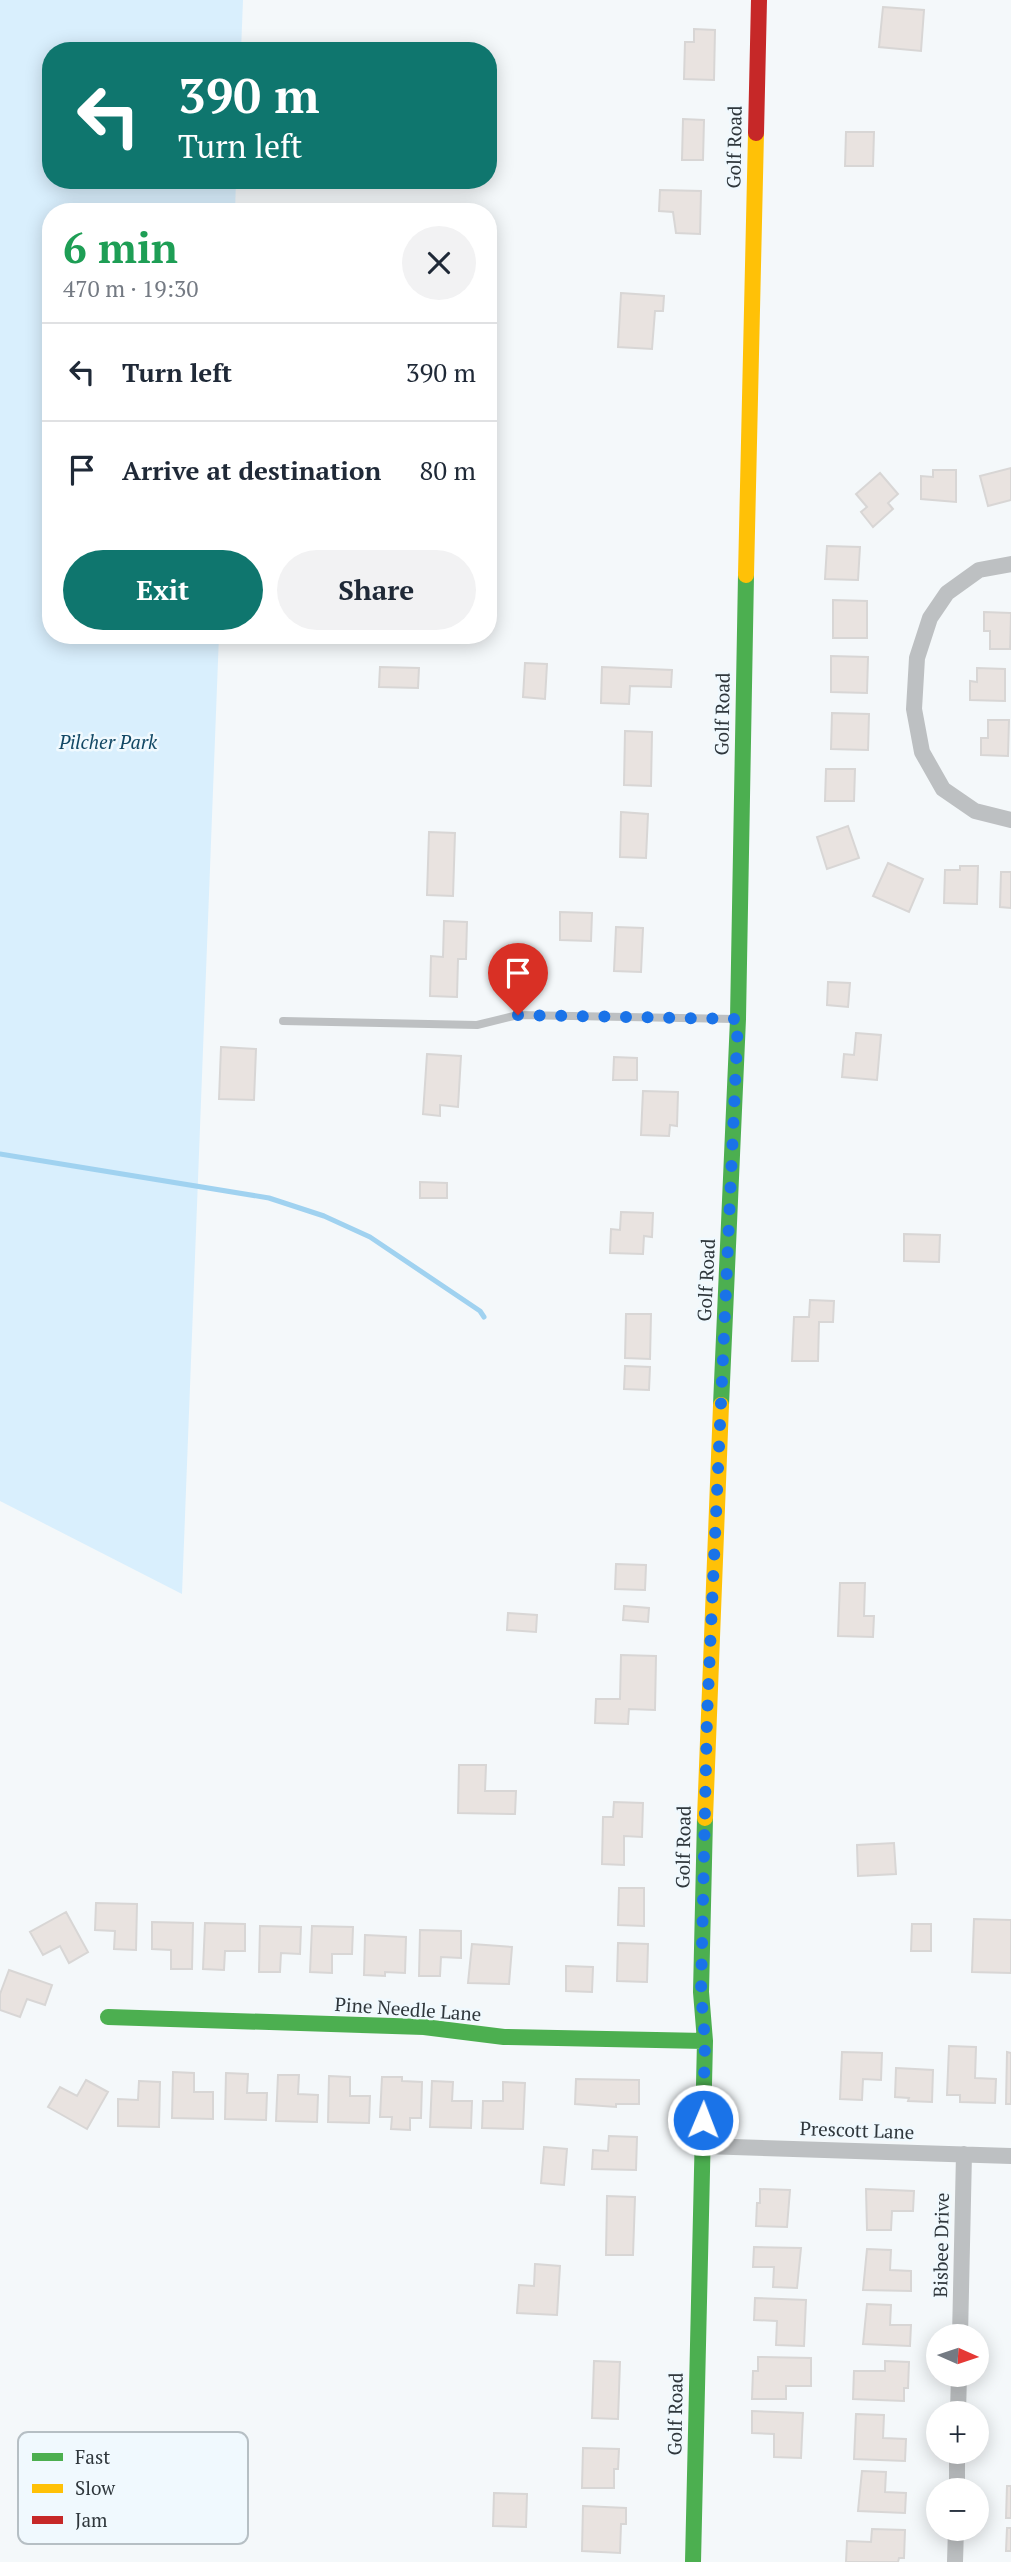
<!DOCTYPE html>
<meta charset="utf-8">
<style>
body{margin:0;font-family:"PT Serif",serif;background:#f2f2f3;color:#1f2937;height:100vh;display:flex;flex-direction:column;font-size:26px;white-space:nowrap}
*{box-sizing:border-box;margin:0}
p{font-size:23px;color:#747a83}
.icon{flex:none;width:38px;height:38px;fill:none;stroke:currentColor;stroke-width:2;stroke-linecap:round;stroke-linejoin:round}
.map{position:relative;flex:1;overflow:hidden}
.side{position:absolute;left:42px;top:203px;width:455px;height:441px;display:flex;flex-direction:column;background:#fff;border-radius:28px;box-shadow:0 4px 18px #0003}
.side>*{flex:none}
.hud{position:absolute;left:42px;top:42px;width:455px;height:147px;border-radius:28px;box-shadow:0 4px 18px #0003;background:#0f766e;color:#fff;overflow:hidden}
.needle{width:46px;rotate:93deg}
.controls{position:absolute;left:926px;top:2324px;display:grid;gap:14px}
.controls a{display:grid;place-items:center;width:63px;height:63px;border-radius:50%;background:#fff;box-shadow:0 4px 18px #0003;font-size:35px}
.pin{position:absolute;display:grid;place-items:center;width:60px;height:60px;color:#fff;margin:-72px -30px;border-radius:50% 50% 50% 0;rotate:-45deg;box-shadow:0 0 7px #0007}
.pin .icon{rotate:45deg}
.me{position:absolute;width:77px;margin:-38px;rotate:1deg;stroke-linejoin:round;filter:drop-shadow(0 0 5px #0008)}
.turn{display:flex;align-items:center;gap:24px;height:147px;padding:0 21px;font-size:32px}
.turn .icon{width:91px;height:91px;stroke-width:2.5}
.turn b{display:block;font-size:49px;line-height:60px}
.round{display:grid;place-items:center;flex:none;width:74px;height:74px;border-radius:37px;background:#f2f2f3}
.headline{display:flex;align-items:center;justify-content:space-between;height:119px;padding:0 21px}
h1{font-size:42px;font-weight:700;line-height:52px;color:#1e9e55}
.primary-button{display:flex;gap:14px;margin-top:auto;padding:14px 21px}
.primary-button a{flex:1;height:80px;border-radius:42px;background:#0f766e;color:#fff;font-size:28px;font-weight:700;line-height:80px;text-align:center}
.primary-button a+a{background:#f2f2f3;color:#1f2937}
ul{padding:0;list-style:none}
li{display:flex;align-items:center;gap:21px;height:98px;padding:0 21px;border-top:2px solid #e0e1e3}
li div{flex:1}
li b{display:block;font-size:26px}
li em{font-style:normal}
.map>svg:first-child{display:block}
.green{fill:#d9effd}
.lines{fill:none;stroke-linecap:round;stroke-linejoin:round}
.stream{stroke:#a0d2f0;stroke-width:5}
.building{fill:#e9e3e0;stroke:#d8d6d5;stroke-width:2}
.lane{stroke:#bdc0c2;stroke-width:8}
.street{stroke:#bdc0c2;stroke-width:16}
.fast{stroke:#4caf50;stroke-width:16}
.slow{stroke:#ffc107;stroke-width:16}
.jam{stroke:#c62828;stroke-width:16}
.route{stroke:#1a73e8;stroke-width:12;stroke-dasharray:0 21.6}
.labels{text-anchor:middle;stroke-width:5;stroke-linejoin:round;paint-order:stroke}
.street-label{font-size:19px;fill:#2f373c;stroke:#f0f9fe}
.park-label{font-size:19px;font-style:italic;fill:#124865;stroke:#f0f9fe}
.key{fill:#f0f9fe;stroke:#b6bfc4;stroke-width:2}
.key-label{font-size:19px;fill:#2f373c}
</style>
<div class="map">
<svg width="1011" height="2562" viewBox="0 0 1011 2562">
<rect width="100%" height="100%" fill="#f4f8fa"/>
<!-- green -->
<path class="green" d="M 0,0 L 243,0 L 241,51 L 51,51 L 51,180 L 236,180 L 235,212 L 51,212 L 51,635 L 219,635 L 182,1594 L 0,1501 Z"/>
<g class="lines">
<!-- stream -->
<path class="stream" d="M 0,1154 L 269,1198 L 324,1216 L 370,1237 L 480,1311 L 484,1317"/>
</g>
<!-- building -->
<path class="building" d="M 883,7 L 924,10 L 921,51 L 879,47 Z
M 694,29 L 715,30 L 714,80 L 684,79 L 685,42 L 694,42 Z
M 683,119 L 704,120 L 703,160 L 682,160 Z
M 846,132 L 874,132 L 873,166 L 845,166 Z
M 660,190 L 701,191 L 700,234 L 676,233 L 673,212 L 659,211 Z
M 621,293 L 664,296 L 663,311 L 655,311 L 652,349 L 618,347 Z
M 1011,468 L 1011,500 L 988,506 L 980,476 Z
M 933,470 L 956,470 L 956,502 L 921,499 L 921,476 L 933,477 Z
M 880,473 L 898,494 L 888,503 L 893,509 L 873,527 L 861,512 L 867,507 L 856,494 Z
M 827,546 L 860,547 L 858,580 L 825,579 Z
M 833,600 L 867,601 L 867,638 L 833,638 Z
M 984,612 L 1011,613 L 1010,649 L 990,649 L 990,631 L 984,631 Z
M 831,656 L 868,657 L 867,693 L 831,692 Z
M 525,663 L 547,664 L 545,699 L 523,697 Z
M 380,667 L 419,668 L 418,688 L 379,687 Z
M 602,667 L 672,670 L 671,687 L 630,686 L 629,704 L 601,703 Z
M 977,668 L 1005,669 L 1005,701 L 970,700 L 970,681 L 977,682 Z
M 832,713 L 869,714 L 868,750 L 831,749 Z
M 988,720 L 1009,720 L 1008,756 L 981,755 L 981,738 L 988,738 Z
M 625,731 L 652,732 L 651,786 L 624,785 Z
M 826,769 L 855,769 L 854,801 L 825,801 Z
M 621,812 L 648,814 L 646,858 L 620,857 Z
M 848,826 L 859,858 L 827,869 L 817,837 Z
M 429,832 L 455,833 L 453,896 L 427,895 Z
M 888,863 L 923,879 L 909,912 L 873,896 Z
M 960,866 L 978,866 L 977,904 L 944,903 L 945,870 L 960,870 Z
M 1001,872 L 1011,872 L 1011,908 L 1000,907 Z
M 560,912 L 592,913 L 591,941 L 560,940 Z
M 444,921 L 467,922 L 466,959 L 458,959 L 457,997 L 430,996 L 431,956 L 443,957 Z
M 616,927 L 643,928 L 641,972 L 614,971 Z
M 828,982 L 850,983 L 848,1007 L 827,1005 Z
M 856,1033 L 881,1035 L 877,1080 L 842,1077 L 844,1054 L 854,1055 Z
M 221,1047 L 256,1049 L 254,1100 L 219,1099 Z
M 427,1054 L 461,1056 L 458,1107 L 440,1105 L 440,1116 L 423,1114 Z
M 614,1057 L 637,1058 L 637,1080 L 613,1080 Z
M 643,1091 L 678,1092 L 677,1126 L 670,1125 L 669,1136 L 641,1135 Z
M 420,1182 L 447,1183 L 447,1198 L 420,1198 Z
M 621,1212 L 653,1213 L 652,1237 L 644,1236 L 643,1254 L 610,1253 L 611,1229 L 620,1230 Z
M 904,1234 L 940,1235 L 939,1262 L 904,1261 Z
M 810,1300 L 834,1301 L 833,1322 L 819,1322 L 818,1361 L 792,1361 L 794,1317 L 809,1317 Z
M 626,1314 L 651,1314 L 650,1359 L 625,1358 Z
M 625,1366 L 650,1367 L 649,1390 L 624,1389 Z
M 616,1564 L 646,1565 L 645,1590 L 615,1589 Z
M 840,1583 L 865,1583 L 864,1616 L 874,1616 L 873,1637 L 838,1636 Z
M 624,1606 L 649,1608 L 648,1622 L 623,1620 Z
M 508,1613 L 537,1615 L 536,1632 L 507,1630 Z
M 621,1655 L 656,1656 L 655,1710 L 629,1709 L 628,1724 L 595,1723 L 596,1699 L 620,1699 Z
M 459,1765 L 486,1765 L 485,1791 L 516,1791 L 515,1814 L 458,1813 Z
M 614,1802 L 643,1803 L 642,1837 L 624,1836 L 624,1865 L 602,1864 L 603,1817 L 613,1817 Z
M 894,1843 L 896,1874 L 858,1876 L 857,1845 Z
M 619,1888 L 644,1888 L 644,1926 L 618,1925 Z
M 96,1903 L 137,1904 L 136,1950 L 114,1949 L 115,1931 L 95,1930 Z
M 66,1912 L 88,1952 L 69,1963 L 60,1946 L 43,1955 L 30,1932 Z
M 974,1919 L 1011,1920 L 1011,1973 L 972,1972 Z
M 152,1922 L 193,1923 L 192,1969 L 171,1969 L 171,1950 L 152,1949 Z
M 205,1923 L 245,1924 L 245,1951 L 225,1951 L 224,1970 L 203,1969 Z
M 912,1924 L 931,1924 L 931,1951 L 911,1951 Z
M 260,1926 L 301,1927 L 300,1954 L 281,1953 L 280,1972 L 259,1972 Z
M 312,1926 L 353,1927 L 352,1954 L 332,1954 L 332,1973 L 310,1972 Z
M 420,1930 L 461,1931 L 461,1958 L 441,1957 L 440,1976 L 419,1976 Z
M 365,1935 L 406,1937 L 405,1973 L 385,1972 L 385,1976 L 364,1975 Z
M 618,1943 L 648,1944 L 647,1982 L 617,1981 Z
M 472,1944 L 512,1947 L 509,1984 L 468,1983 Z
M 566,1966 L 593,1967 L 592,1992 L 566,1991 Z
M 9,1970 L 52,1985 L 45,2005 L 27,1999 L 20,2017 L 0,2010 L 0,1994 Z
M 949,2046 L 976,2047 L 975,2078 L 996,2079 L 995,2103 L 960,2102 L 960,2095 L 947,2095 Z
M 842,2052 L 882,2053 L 881,2080 L 863,2079 L 862,2100 L 840,2099 Z
M 1007,2052 L 1011,2053 L 1011,2104 L 1006,2104 Z
M 896,2068 L 933,2070 L 932,2102 L 908,2101 L 909,2098 L 895,2097 Z
M 173,2072 L 194,2073 L 194,2092 L 213,2092 L 213,2119 L 172,2118 Z
M 226,2073 L 248,2074 L 247,2093 L 267,2093 L 266,2120 L 225,2119 Z
M 278,2075 L 299,2075 L 298,2094 L 318,2095 L 317,2122 L 276,2121 Z
M 329,2076 L 350,2077 L 350,2096 L 370,2096 L 369,2123 L 328,2122 Z
M 382,2077 L 402,2077 L 402,2081 L 422,2082 L 421,2118 L 410,2118 L 410,2130 L 391,2129 L 392,2117 L 380,2117 Z
M 576,2079 L 639,2080 L 639,2104 L 616,2104 L 616,2107 L 575,2104 Z
M 86,2080 L 108,2092 L 87,2129 L 48,2107 L 60,2087 L 77,2096 Z
M 139,2081 L 160,2082 L 159,2127 L 118,2126 L 118,2099 L 138,2100 Z
M 432,2081 L 453,2082 L 452,2101 L 472,2101 L 471,2128 L 430,2127 Z
M 503,2082 L 525,2083 L 523,2129 L 482,2128 L 483,2101 L 503,2101 Z
M 609,2136 L 637,2137 L 636,2170 L 592,2169 L 593,2150 L 608,2151 Z
M 544,2147 L 567,2149 L 564,2185 L 541,2183 Z
M 760,2189 L 790,2190 L 787,2227 L 756,2226 L 757,2203 L 760,2203 Z
M 866,2189 L 914,2191 L 913,2211 L 892,2211 L 891,2230 L 867,2230 Z
M 607,2196 L 635,2197 L 633,2255 L 606,2255 Z
M 754,2247 L 801,2248 L 797,2288 L 773,2287 L 774,2267 L 753,2267 Z
M 867,2249 L 891,2250 L 890,2270 L 911,2271 L 911,2291 L 863,2290 Z
M 535,2264 L 560,2266 L 557,2315 L 517,2313 L 519,2285 L 534,2286 Z
M 755,2298 L 806,2300 L 804,2346 L 776,2345 L 777,2321 L 754,2320 Z
M 867,2304 L 891,2305 L 890,2325 L 911,2325 L 910,2346 L 863,2344 Z
M 758,2357 L 811,2358 L 811,2386 L 786,2386 L 786,2399 L 752,2399 L 753,2371 L 758,2371 Z
M 594,2361 L 620,2362 L 618,2419 L 592,2418 Z
M 885,2361 L 909,2362 L 908,2388 L 904,2388 L 904,2401 L 853,2399 L 854,2371 L 885,2371 Z
M 752,2411 L 803,2413 L 801,2458 L 774,2457 L 774,2434 L 752,2433 Z
M 856,2414 L 884,2415 L 883,2438 L 906,2439 L 905,2461 L 854,2459 Z
M 583,2448 L 619,2449 L 618,2469 L 614,2469 L 614,2488 L 582,2488 Z
M 862,2471 L 886,2472 L 885,2492 L 906,2493 L 905,2513 L 858,2511 Z
M 1007,2486 L 1011,2486 L 1011,2518 L 1006,2518 Z
M 494,2493 L 527,2494 L 526,2527 L 493,2526 Z
M 583,2506 L 626,2508 L 626,2524 L 621,2524 L 620,2553 L 582,2551 Z
M 1007,2528 L 1011,2528 L 1011,2551 L 1006,2551 Z
M 872,2529 L 905,2530 L 904,2558 L 899,2558 L 898,2562 L 846,2562 L 847,2541 L 871,2542 Z"/>
<g class="lines">
<!-- lane -->
<path class="lane" d="M 283,1021 L 477,1025 L 518,1015 L 735,1019"/>
<!-- street -->
<path class="street" d="M 1011,564 L 979,570 L 947,593 L 930,618 L 917,658 L 914,709 L 922,752 L 943,789 L 975,811 L 1011,820
M 703,2146 L 1011,2156
M 960,2336 L 964,2154
M 958,2413 L 959,2375
M 957,2490 L 957,2452
M 955,2562 L 956,2529"/>
<!-- fast -->
<path class="fast" d="M 721,1405 L 738,1019 L 746,575
M 108,2017 L 424,2027 L 504,2037 L 705,2041
M 693,2562 L 705,2041 L 701,1992 L 705,1818"/>
<!-- slow -->
<path class="slow" d="M 746,575 L 756,133
M 705,1818 L 721,1405"/>
<!-- jam -->
<path class="jam" d="M 756,133 L 759,0"/>
</g>
<g class="lines">
<!-- route -->
<path class="route" d="M 518,1015 L 738,1019 L 707,1718 L 701,1992 L 705,2041 L 703,2120"/>
</g>
<g class="labels">
<!-- street labels -->
<g class="street-label">
<text transform="translate(734 147) rotate(-89)" y="7">Golf Road</text>
<text transform="translate(722 714) rotate(-89)" y="7">Golf Road</text>
<text transform="translate(706 1280) rotate(-87)" y="7">Golf Road</text>
<text transform="translate(683 1847) rotate(-89)" y="7">Golf Road</text>
<text transform="translate(408 2009) rotate(4)" y="7">Pine Needle Lane</text>
<text transform="translate(857 2130) rotate(2)" y="7">Prescott Lane</text>
<text transform="translate(941 2245) rotate(-89)" y="7">Bisbee Drive</text>
<text transform="translate(675 2414) rotate(-89)" y="7">Golf Road</text>
</g>
<!-- park labels -->
<g class="park-label">
<text x="108" y="749">Pilcher Park</text>
</g>
</g>
<!-- legend -->
<rect x="18" y="2432" width="230" height="112" rx="10" class="key"/>
<rect x="32" y="2453" width="31" height="8" fill="#4caf50"/>
<rect x="32" y="2484" width="31" height="9" fill="#ffc107"/>
<rect x="32" y="2516" width="31" height="8" fill="#c62828"/>
<g class="key-label">
<text x="75" y="2464">Fast</text>
<text x="75" y="2495">Slow</text>
<text x="75" y="2527">Jam</text>
</g>
</svg>
<div class="controls">
<a><svg class="needle" viewBox="-14 -14 28 28"><path d="M0-13l5 13h-10z" fill="#e53935"/><path d="M0 13l5-13h-10z" fill="#747a83"/></svg></a>
<a>+</a>
<a>−</a>
</div>
<div class="pin" style="left:518px;top:1015px;background:#d93025"><svg class="icon" aria-label="arrive" viewBox="0 0 24 24"><path d="M6 21V4h12l-3 4 3 4H6"/></svg></div>
<svg class="me" style="left:703px;top:2120px" viewBox="-20 -20 40 40"><circle r="17" fill="#1a73e8" stroke="#fff" stroke-width="3"/><path d="M0-11L8 9 0 5-8 9z" fill="#fff"/></svg>
<div class="hud">
<div class="turn"><svg class="icon" aria-label="left" viewBox="0 0 24 24"><path d="M17 20v-9H6M10 6l-5 5 5 5"/></svg><div><b>390 m</b>Turn left</div></div>
</div>
<section class="side">
<div class="headline"><div><h1>6 min</h1><p>470 m · 19:30</p></div><a class="round"><svg class="icon" aria-label="close" viewBox="0 0 24 24"><path d="M6 6l12 12M18 6L6 18"/></svg></a></div>
<ul>
<li><svg class="icon" aria-label="left" viewBox="0 0 24 24"><path d="M17 20v-9H6M10 6l-5 5 5 5"/></svg><div><b>Turn left</b></div><em>390 m</em></li>
<li><svg class="icon" aria-label="arrive" viewBox="0 0 24 24"><path d="M6 21V4h12l-3 4 3 4H6"/></svg><div><b>Arrive at destination</b></div><em>80 m</em></li>
</ul>
<div class="primary-button"><a>Exit</a><a>Share</a></div>
</section>
</div>
